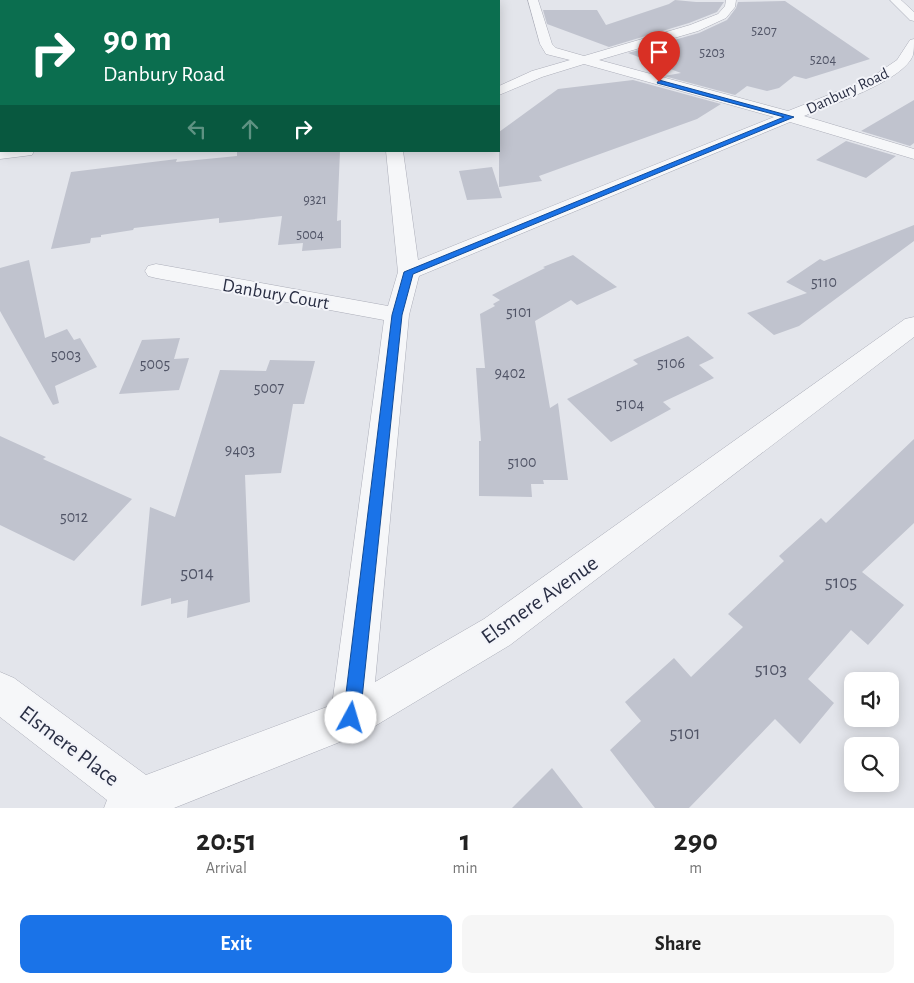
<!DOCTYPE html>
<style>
body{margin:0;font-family:"Alegreya Sans",sans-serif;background:#f6f6f6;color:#222;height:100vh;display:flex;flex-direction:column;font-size:19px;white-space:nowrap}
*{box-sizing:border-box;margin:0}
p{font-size:16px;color:#767676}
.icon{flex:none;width:28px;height:28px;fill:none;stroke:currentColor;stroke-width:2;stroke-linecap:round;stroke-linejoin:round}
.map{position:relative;height:808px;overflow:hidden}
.panel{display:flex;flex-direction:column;background:#fff;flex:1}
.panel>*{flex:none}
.top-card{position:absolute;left:0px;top:0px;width:500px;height:152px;box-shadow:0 2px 12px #0003;background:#0b6e4f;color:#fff;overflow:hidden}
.controls{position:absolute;left:844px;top:672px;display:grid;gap:10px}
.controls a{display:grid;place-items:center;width:55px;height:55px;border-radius:10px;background:#fff;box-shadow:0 2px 12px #0003;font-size:25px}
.pin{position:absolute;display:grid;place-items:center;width:42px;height:42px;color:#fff;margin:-51px -21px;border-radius:50% 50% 50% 0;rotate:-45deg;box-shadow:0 0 5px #0007}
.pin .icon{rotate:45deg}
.me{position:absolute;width:55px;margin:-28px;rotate:6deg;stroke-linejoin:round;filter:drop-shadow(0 0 4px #0008)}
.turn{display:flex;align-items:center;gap:18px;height:105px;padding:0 20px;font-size:22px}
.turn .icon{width:65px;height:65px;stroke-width:2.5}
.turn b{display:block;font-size:35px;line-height:42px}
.lanes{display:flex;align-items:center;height:48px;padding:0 20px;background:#0003;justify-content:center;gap:25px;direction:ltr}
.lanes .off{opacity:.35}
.eta{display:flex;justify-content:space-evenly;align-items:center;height:85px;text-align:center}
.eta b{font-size:30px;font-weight:700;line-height:35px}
.button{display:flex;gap:10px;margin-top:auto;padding:10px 20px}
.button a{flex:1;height:58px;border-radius:10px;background:#1a73e8;color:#fff;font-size:20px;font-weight:700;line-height:58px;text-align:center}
.button a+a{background:#f6f6f6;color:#222}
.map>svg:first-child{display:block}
.building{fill:#c0c3ce}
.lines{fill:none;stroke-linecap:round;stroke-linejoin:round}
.street-casing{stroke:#acaeb9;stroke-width:1}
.street{fill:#f6f7f9;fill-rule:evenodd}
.route{fill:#1a73e8;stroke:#114b97}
.labels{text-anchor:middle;stroke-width:4;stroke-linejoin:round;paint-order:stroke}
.far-number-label{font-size:14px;fill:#505466}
.far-street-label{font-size:16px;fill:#2a2f44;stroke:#f3f4f9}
.number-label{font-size:16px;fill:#505466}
.street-label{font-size:19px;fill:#2a2f44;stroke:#f3f4f9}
.near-number-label{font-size:19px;fill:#505466}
.near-street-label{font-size:22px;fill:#2a2f44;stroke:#f3f4f9}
</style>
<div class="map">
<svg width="914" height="808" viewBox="0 0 914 808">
<rect width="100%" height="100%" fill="#e3e5eb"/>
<!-- building -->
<path class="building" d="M 675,0 L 696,2 L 724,2 L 717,12 L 689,23 L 609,47 L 547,24 L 543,10 L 597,10 L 606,25 L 669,4 Z
M 785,1 L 870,59 L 806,79 L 794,76 L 779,88 L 767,91 L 747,86 L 735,95 L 664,76 L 681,73 L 628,53 L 699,33 L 727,20 L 736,8 L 738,2 Z
M 633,80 L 721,104 L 697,119 L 539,176 L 542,181 L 499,187 L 499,132 L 558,89 Z
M 914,100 L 914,143 L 910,146 L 861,131 Z
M 846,141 L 896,156 L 866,178 L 816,160 Z
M 237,151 L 340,151 L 337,221 L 341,220 L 341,248 L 302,251 L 303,243 L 278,245 L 282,216 L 219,223 L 219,218 L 134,228 L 133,230 L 101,235 L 101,237 L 91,238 L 90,243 L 51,249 L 71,172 L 177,159 L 176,162 L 237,156 Z
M 492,167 L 502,198 L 467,200 L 459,171 Z
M 914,225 L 914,241 L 799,326 L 774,335 L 747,313 L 807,293 L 786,282 L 820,259 L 824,261 Z
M 573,255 L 617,287 L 577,305 L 571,300 L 535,321 L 550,408 L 558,403 L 568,480 L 543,480 L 544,484 L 531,484 L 532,497 L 479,496 L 479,441 L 481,441 L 476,368 L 485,368 L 480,314 L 495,306 L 493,304 L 500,300 L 492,295 L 545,268 L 543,267 Z
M 29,260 L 45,338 L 67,329 L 74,340 L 80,338 L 97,367 L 55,386 L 59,403 L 53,405 L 0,311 L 0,268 Z
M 688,336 L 714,358 L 699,365 L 714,378 L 663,402 L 671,409 L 611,442 L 567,399 L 638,364 L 633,360 Z
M 180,338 L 174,359 L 189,358 L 179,390 L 119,394 L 142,340 Z
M 270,360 L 315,361 L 304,404 L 293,404 L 281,473 L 245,475 L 250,602 L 187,618 L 188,600 L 171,604 L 171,598 L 141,606 L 150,507 L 175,517 L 220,370 L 266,371 Z
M 0,436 L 46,457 L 43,459 L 132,499 L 74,561 L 0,525 Z
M 914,439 L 914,523 L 862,572 L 904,605 L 868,645 L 851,630 L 808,679 L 834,703 L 800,744 L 775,719 L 689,808 L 655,808 L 610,750 L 641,721 L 625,702 L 674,658 L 691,677 L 743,627 L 728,614 L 784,561 L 779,556 L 821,518 L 826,523 Z
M 552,768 L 583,808 L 512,808 Z"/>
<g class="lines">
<defs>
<path id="street" d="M 167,0 L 177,0 L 177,1 L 167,1 Z
M 394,0 L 407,0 L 407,1 L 395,1 Z
M 528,0 L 538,0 L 552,44 L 556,48 L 584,56 L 690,25 L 718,14 L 725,6 L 726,0 L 736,0 L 735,7 L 726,18 L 698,31 L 599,60 L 788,111 L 869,79 L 897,60 L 910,40 L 914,39 C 914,44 914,50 913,55 C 904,81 830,105 804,116 L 914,149 L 914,159 L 790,122 L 419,276 L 409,315 L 375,682 L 484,619 L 905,319 L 914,317 L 914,337 L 510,645 L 365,732 L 174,808 L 104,808 L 107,800 L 0,717 L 0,672 L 14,678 L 146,775 L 332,705 L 384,320 L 156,278 L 148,276 L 145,271 L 148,266 L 156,264 L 388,306 L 398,272 L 386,151 L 403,151 L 418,260 L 774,117 L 584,64 L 542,77 L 499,95 L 499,86 L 532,71 L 570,60 L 546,54 L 540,44 Z
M 890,0 L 901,0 L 914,12 L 914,21 L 910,20 Z
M 0,50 L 1,50 L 1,58 L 0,58 Z
M 0,149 L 1,151 L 34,151 L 32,155 L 0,159 Z"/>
</defs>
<!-- street casing -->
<use href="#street" class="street-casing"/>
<!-- street -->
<use href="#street" class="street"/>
</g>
<!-- route -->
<path class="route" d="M 659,80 L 794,117 L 413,274 L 402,315 L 360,718 L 357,724 L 351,727 L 345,724 L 343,718 L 392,315 L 404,272 L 784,117 L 657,83 Z"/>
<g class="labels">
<!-- far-number labels -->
<g class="far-number-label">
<text x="764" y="35">5207</text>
<text x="712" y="57">5203</text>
<text x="823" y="64">5204</text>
<text x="315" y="204">9321</text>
<text x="310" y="239">5004</text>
</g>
<!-- far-street labels -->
<g class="far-street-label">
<text transform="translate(847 90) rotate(-25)" y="6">Danbury Road</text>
</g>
<!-- number labels -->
<g class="number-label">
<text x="824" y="287">5110</text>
<text x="519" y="317">5101</text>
<text x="66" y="360">5003</text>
<text x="671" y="368">5106</text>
<text x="155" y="369">5005</text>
<text x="510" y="378">9402</text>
<text x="269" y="393">5007</text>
<text x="630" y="409">5104</text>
<text x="240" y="455">9403</text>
<text x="522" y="467">5100</text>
<text x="74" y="522">5012</text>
</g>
<!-- street labels -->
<g class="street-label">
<text transform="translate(276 293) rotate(10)" y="7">Danbury Court</text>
</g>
<!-- near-number labels -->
<g class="near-number-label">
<text x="197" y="579">5014</text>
<text x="841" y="588">5105</text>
<text x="771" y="675">5103</text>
<text x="685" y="739">5101</text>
</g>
<!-- near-street labels -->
<g class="near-street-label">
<text transform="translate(539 599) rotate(-35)" y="8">Elsmere Avenue</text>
<text transform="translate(70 745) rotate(37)" y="8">Elsmere Place</text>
</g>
</g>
</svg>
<div class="controls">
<a><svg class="icon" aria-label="sound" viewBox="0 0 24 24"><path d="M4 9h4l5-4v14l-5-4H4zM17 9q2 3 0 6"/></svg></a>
<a><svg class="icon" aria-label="search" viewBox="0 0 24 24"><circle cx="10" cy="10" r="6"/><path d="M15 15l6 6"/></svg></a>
</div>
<div class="pin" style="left:659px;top:82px;background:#d93025"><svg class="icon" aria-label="arrive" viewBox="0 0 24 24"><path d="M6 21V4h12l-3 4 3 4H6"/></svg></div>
<svg class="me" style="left:351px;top:718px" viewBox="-20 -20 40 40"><circle r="19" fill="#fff"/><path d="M0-13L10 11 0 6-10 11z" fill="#1a73e8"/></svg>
<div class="top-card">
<div class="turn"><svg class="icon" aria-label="right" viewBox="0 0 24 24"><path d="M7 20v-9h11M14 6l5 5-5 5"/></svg><div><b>90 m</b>Danbury Road</div></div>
<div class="lanes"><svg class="icon off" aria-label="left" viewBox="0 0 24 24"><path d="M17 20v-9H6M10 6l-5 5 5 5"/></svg><svg class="icon off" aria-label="ahead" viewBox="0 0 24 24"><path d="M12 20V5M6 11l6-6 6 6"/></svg><svg class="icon" aria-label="right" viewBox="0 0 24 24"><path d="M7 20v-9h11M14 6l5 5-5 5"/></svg></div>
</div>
</div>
<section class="panel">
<div class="eta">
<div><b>20:51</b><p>Arrival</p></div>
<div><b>1</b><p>min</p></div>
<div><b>290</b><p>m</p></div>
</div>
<div class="button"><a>Exit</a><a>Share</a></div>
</section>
